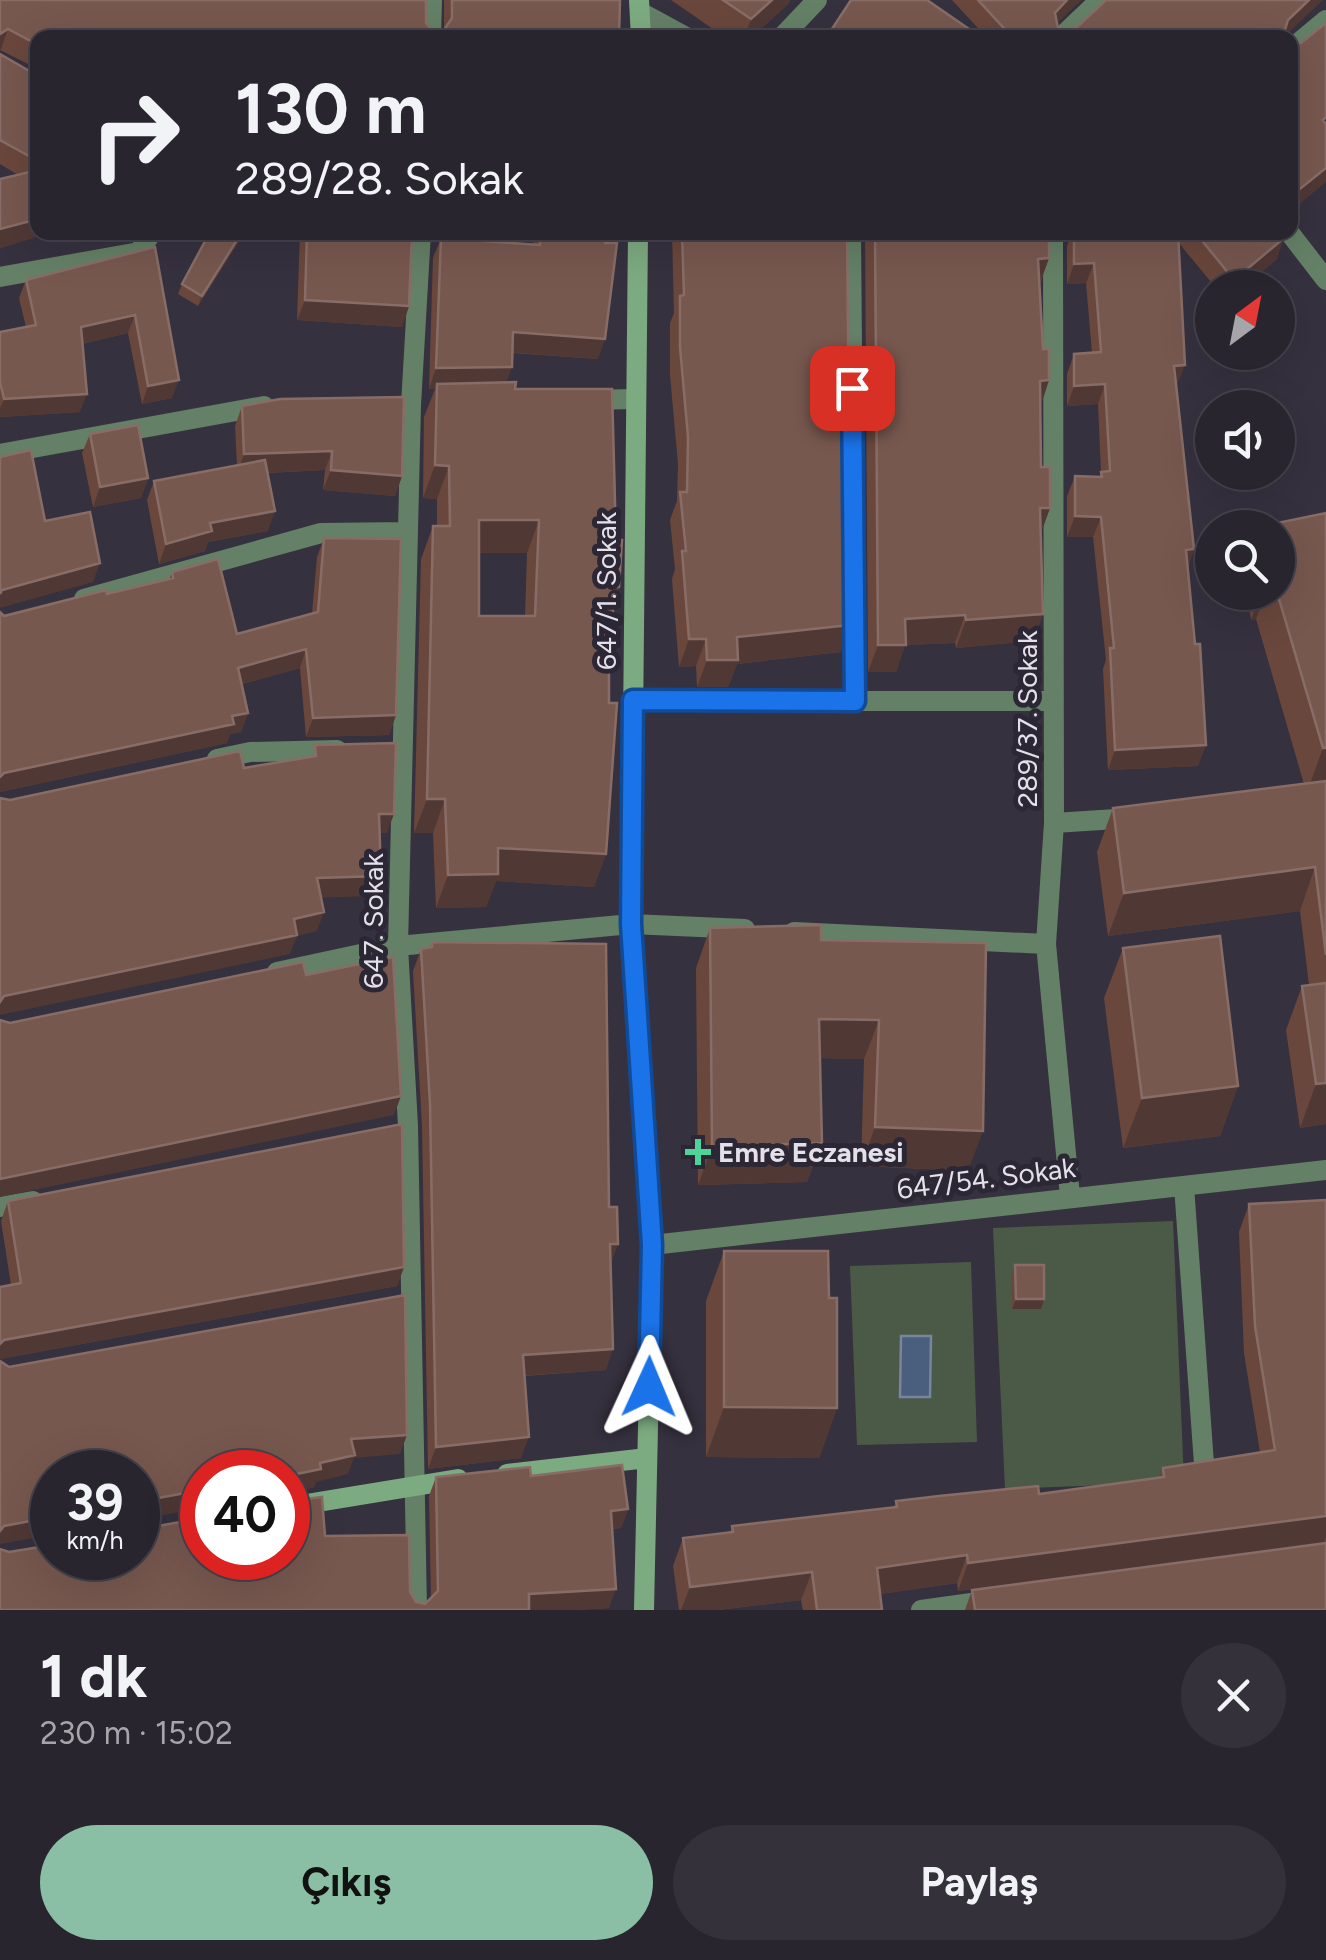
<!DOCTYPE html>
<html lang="tr">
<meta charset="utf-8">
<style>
body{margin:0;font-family:Figtree,sans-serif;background:#34313b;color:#f1f3f6;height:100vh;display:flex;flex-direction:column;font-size:38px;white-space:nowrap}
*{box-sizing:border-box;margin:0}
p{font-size:32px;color:#a5a5aa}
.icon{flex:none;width:55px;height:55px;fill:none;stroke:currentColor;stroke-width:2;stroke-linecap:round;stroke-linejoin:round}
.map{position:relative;height:1610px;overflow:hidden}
.panel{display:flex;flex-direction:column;background:#28252f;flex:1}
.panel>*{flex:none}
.banner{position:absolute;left:30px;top:30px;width:1268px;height:210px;border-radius:20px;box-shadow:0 10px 40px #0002,0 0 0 2px #44424b;background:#28252f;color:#f1f3f6;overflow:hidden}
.needle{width:65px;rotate:32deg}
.fabs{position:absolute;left:1195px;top:270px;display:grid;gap:20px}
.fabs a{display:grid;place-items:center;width:100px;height:100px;border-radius:50%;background:#28252f;box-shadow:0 10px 40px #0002,0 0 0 2px #44424b;font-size:50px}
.speed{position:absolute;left:30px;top:1450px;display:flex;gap:20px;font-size:50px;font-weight:700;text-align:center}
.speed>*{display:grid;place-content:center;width:130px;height:130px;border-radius:50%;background:#28252f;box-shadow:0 10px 40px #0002,0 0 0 2px #44424b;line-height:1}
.speed small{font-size:25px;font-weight:400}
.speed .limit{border:15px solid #d22;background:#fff;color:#111}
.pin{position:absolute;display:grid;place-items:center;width:85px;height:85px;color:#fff;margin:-42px;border-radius:20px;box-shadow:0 5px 15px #0006}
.me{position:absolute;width:110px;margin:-55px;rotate:1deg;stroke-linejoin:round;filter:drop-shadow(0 0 8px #0008)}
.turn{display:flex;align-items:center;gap:35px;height:210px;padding:0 40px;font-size:45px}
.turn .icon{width:130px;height:130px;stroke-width:2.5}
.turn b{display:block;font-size:70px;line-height:85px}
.round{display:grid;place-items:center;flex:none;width:105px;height:105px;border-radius:52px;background:#34313b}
.summary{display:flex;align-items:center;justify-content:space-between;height:170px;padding:0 40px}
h1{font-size:60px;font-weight:700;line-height:75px}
.cta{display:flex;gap:20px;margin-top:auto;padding:20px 40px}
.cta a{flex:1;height:115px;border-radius:60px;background:#8abfa5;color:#111;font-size:40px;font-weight:700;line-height:115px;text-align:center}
.cta a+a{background:#34313b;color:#f1f3f6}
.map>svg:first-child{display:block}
.green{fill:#4b5a46}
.water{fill:#4a5e7d;stroke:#78859e;stroke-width:2.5}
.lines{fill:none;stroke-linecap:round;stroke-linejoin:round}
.street{stroke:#648066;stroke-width:20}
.secondary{stroke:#7dab81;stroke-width:20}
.wall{fill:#6a473c;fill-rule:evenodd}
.shaded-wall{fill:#503835}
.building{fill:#77584f;stroke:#886d67;stroke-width:2.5;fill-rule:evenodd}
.route-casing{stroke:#114b97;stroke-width:25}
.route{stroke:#1a73e8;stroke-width:18}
.poi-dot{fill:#4fd399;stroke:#2c2735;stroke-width:4}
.labels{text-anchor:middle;stroke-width:10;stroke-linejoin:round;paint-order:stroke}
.street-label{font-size:28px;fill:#e4e0ea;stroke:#2c2735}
.poi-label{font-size:28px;font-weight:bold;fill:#e4e0ea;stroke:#2c2735;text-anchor:start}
</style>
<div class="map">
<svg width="1326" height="1610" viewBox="0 0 1326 1610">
<rect width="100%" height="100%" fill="#36313f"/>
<!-- green -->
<path class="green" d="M 1173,1221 L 1184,1482 L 1005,1489 L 993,1228 Z
M 971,1262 L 977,1442 L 857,1445 L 850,1266 Z"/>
<!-- water -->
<path class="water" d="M 901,1336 L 931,1336 L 930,1397 L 900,1397 Z"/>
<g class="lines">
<!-- street -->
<path class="street" d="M 642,13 L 688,38
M 431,38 L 432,0
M 781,38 L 817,0
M 1060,38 L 1100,0
M 1290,50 L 1326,20
M 851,232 L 855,701
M 1289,232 L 1326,280
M 1053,240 L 1054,823 L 1046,944 L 1070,1196
M 0,277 L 139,252 L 152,232
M 587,400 L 635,399
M 0,454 L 264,406
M 84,599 L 321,533 L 407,532
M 633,701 L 1054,701
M 217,759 L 250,752 L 337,750
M 1054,823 L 1132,818
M 794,932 L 1046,944
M 277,972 L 398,946 L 631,924 L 745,929
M 1184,1186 L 1204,1464
M 0,1207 L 33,1201
M 652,1245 L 1326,1170
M 417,1610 L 408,1126 L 398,946 L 411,405 L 421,232
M 921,1610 L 993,1600"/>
<!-- secondary -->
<path class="secondary" d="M 639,0 L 641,38
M 638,232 L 631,924 L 652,1245 L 644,1610
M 507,1474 L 647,1458
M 288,1507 L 458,1479"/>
</g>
<!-- wall -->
<path class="wall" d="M 0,0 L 426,23 L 432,30 L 444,30 L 444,0 L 620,0 L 619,38 L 38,38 L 38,69 L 0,50 Z
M 671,0 L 790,0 L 788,4 L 751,38 L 726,38 Z
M 952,0 L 1081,0 L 1057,23 L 1058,28 L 1286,35 L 1288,38 L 987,38 Z
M 0,54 L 38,76 L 38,232 L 52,232 L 0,248 L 18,175 L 0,164 Z
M 245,232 L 198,306 L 178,294 L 182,284 Z
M 300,232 L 412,232 L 409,306 L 402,327 L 297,320 Z
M 532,232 L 605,232 L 598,359 L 512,353 L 506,382 L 515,389 L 616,539 L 619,587 L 613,605 L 613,615 L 609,626 L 606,854 L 594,887 L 496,881 L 486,907 L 436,908 L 433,833 L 414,833 L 421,559 L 433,526 L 437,526 L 437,499 L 423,498 L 424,417 L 435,389 L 429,389 L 433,258 L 441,238 L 533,244 ZM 479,553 L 527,553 L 525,616 L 479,616 Z
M 672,232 L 847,232 L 841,652 L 737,664 L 728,687 L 697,687 L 696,666 L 679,667 L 672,579 L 675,569 L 670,520 L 677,501 L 678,464 L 670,375 L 670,323 L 674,313 Z
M 865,232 L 1049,232 L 1049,258 L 1040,284 L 1043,349 L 1049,380 L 1040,406 L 1041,467 L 1050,508 L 1040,534 L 1043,614 L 1033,641 L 956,648 L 955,643 L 905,645 L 896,672 L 868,672 Z
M 1072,232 L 1280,232 L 1277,259 L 1242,288 L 1216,288 L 1178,242 L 1177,385 L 1194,549 L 1188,567 L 1198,766 L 1108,770 L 1103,669 L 1106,660 L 1093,537 L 1067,537 L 1067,496 L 1075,476 L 1099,477 L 1101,472 L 1098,404 L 1067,406 L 1067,374 L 1074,354 L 1092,353 L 1086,283 L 1067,284 L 1067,246 Z
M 155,247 L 172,398 L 142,404 L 128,333 L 82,344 L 80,412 L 0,417 L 0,332 L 26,327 L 19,298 L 26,280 Z
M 242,406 L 402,476 L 395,496 L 323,490 L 325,470 L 267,473 L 268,531 L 208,542 L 205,551 L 159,564 L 147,500 L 154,481 L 237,465 L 235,426 Z
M 90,434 L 148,478 L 141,498 L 93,507 L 82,453 Z
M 1326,513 L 1326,1124 L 1300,1128 L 1286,1030 L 1302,986 L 1309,985 L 1300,911 L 1108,936 L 1097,852 L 1113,808 L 1304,784 L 1256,619 L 1251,620 L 1246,592 L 1278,592 Z
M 324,538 L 396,715 L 389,735 L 306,737 L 300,668 L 242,684 L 248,713 L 241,732 L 230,734 L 227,743 L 0,792 L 0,612 L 4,616 L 107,594 L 169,580 L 172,572 L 237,634 L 312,613 L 317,557 Z
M 710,928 L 821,940 L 986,943 L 968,1171 L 861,1166 L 864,1059 L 820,1058 L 822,1143 L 807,1182 L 698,1185 L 696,968 Z
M 432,942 L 609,1207 L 618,1244 L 611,1262 L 606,1370 L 524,1376 L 521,1458 L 428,1469 L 422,1126 L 413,971 L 421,949 L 430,947 Z
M 1123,948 L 1238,1086 L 1220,1136 L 1123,1148 L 1104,998 Z
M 1326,1200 L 1326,1610 L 965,1610 L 972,1590 L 1326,1543 L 1324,1542 L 958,1591 L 957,1583 L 880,1594 L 882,1610 L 803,1610 L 801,1600 L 718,1610 L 679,1610 L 673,1566 L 683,1538 L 730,1532 L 732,1526 L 894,1507 L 896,1501 L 1039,1494 L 1159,1477 L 1163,1468 L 1260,1452 L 1244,1353 L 1239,1232 L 1249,1204 Z
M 8,1201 L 404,1267 L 397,1286 L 0,1359 L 0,1287 L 11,1285 L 1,1221 Z
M 724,1251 L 829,1298 L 837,1408 L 819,1458 L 706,1457 L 706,1301 Z
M 1015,1265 L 1044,1299 L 1041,1309 L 1012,1309 L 1011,1275 Z
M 531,1476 L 628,1509 L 621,1528 L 612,1529 L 609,1608 L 574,1610 L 0,1610 L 9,1552 L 147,1528 L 325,1536 L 410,1592 L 416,1602 L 425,1604 L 431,1599 L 429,1496 L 436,1477 Z"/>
<!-- shaded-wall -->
<path class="shaded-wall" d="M 772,0 L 790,0 L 788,4 L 751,38 L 744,38 L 751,19 Z
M 1067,0 L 1081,0 L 1047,33 L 1055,13 Z
M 1309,0 L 1323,0 L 1283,38 L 1288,20 Z
M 8,29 L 1,49 L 0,50 L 0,34 Z
M 1326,168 L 1326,182 L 1290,212 L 1290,197 Z
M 38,219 L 38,232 L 52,232 L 0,248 L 0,229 Z
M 242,232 L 245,232 L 198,306 L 202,296 Z
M 1284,238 L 1277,259 L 1242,288 L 1231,288 L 1234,280 Z
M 1049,258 L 1039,285 L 1038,259 Z
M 1094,263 L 1086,283 L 1067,284 L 1074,264 Z
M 305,300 L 409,306 L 402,327 L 297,320 Z
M 135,315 L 128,333 L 74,346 L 81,327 Z
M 513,332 L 605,339 L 598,359 L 506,352 Z
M 1185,365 L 1177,385 L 1174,366 Z
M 512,367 L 505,387 L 437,384 L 435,389 L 429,389 L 436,368 Z
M 179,380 L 172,398 L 142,404 L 148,386 Z
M 1049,380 L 1040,408 L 1040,381 Z
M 1105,384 L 1098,404 L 1067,406 L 1074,386 Z
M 87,394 L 80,412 L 0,417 L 0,408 L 4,399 Z
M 332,451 L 325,470 L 237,474 L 244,454 Z
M 435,465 L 449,466 L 437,499 L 423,498 Z
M 331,470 L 402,476 L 395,496 L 323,490 Z
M 148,478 L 141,498 L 93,507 L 100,487 Z
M 1040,508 L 1050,508 L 1040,536 Z
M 275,511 L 268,531 L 208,542 L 205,551 L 159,564 L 166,544 L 210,523 Z
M 1075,516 L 1101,517 L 1093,537 L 1067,537 Z
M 479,520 L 539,520 L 527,553 L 467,553 Z
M 1194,549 L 1187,569 L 1186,550 Z
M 100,563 L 93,582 L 0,608 L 0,594 L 2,590 Z
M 613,587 L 619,587 L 609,615 L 613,615 L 601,648 Z
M 1261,592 L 1266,592 L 1256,619 L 1251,620 Z
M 1043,614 L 1033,641 L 956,648 L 966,620 Z
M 965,615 L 955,643 L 905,645 L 896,672 L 868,672 L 878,645 L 905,619 Z
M 851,625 L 841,652 L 737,664 L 728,687 L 697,687 L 707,660 L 737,637 Z
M 689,639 L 706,639 L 696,666 L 679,667 Z
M 306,649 L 300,668 L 232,687 L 238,668 Z
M 248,713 L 241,732 L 230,734 L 227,743 L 0,792 L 0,777 L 4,773 Z
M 396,715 L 389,735 L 306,737 L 313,718 Z
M 1206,745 L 1198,766 L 1108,770 L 1115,750 Z
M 1323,748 L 1326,748 L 1326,787 L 1307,792 Z
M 427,799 L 445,799 L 433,833 L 414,833 Z
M 379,814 L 394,814 L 387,833 L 372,833 Z
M 498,848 L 606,854 L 594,887 L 496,881 L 486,907 L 436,908 L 448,875 Z
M 1315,867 L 1300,911 L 1108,936 L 1124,893 Z
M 381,876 L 374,896 L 310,898 L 317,878 Z
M 324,912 L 317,931 L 297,936 L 290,954 L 0,1015 L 0,1002 L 4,996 L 294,919 Z
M 819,1019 L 879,1020 L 864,1059 L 804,1058 Z
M 1326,1083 L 1326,1124 L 1300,1128 L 1316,1084 Z
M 1238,1086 L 1220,1136 L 1123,1148 L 1142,1098 Z
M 401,1096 L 394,1115 L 0,1197 L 0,1179 Z
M 875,1127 L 983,1131 L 968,1171 L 861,1166 Z
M 822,1143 L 807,1182 L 698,1185 L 712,1146 Z
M 610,1244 L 618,1244 L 610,1265 Z
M 404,1267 L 397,1286 L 0,1359 L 0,1344 L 4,1340 Z
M 1016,1299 L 1044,1299 L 1041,1309 L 1012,1309 Z
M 613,1349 L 606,1370 L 515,1376 L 523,1355 Z
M 724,1407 L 837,1408 L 819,1458 L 706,1457 Z
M 407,1435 L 400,1454 L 354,1458 L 348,1474 L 316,1482 L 314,1488 L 288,1493 L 288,1479 L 292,1475 L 320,1463 L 351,1439 Z
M 529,1437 L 521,1458 L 428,1469 L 436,1447 Z
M 202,1490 L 202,1503 L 200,1508 L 138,1520 L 138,1505 L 142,1501 Z
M 628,1509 L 621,1528 L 604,1530 L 611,1511 Z
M 1326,1516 L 1326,1537 L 1324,1542 L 958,1591 L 968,1563 Z
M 52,1517 L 52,1528 L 50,1535 L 0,1544 L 0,1531 L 4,1526 Z
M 967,1555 L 957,1583 L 867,1596 L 877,1568 Z
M 812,1572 L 801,1600 L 718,1610 L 681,1610 L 690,1587 Z
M 616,1589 L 609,1608 L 574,1610 L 520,1610 L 529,1594 Z"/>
<!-- building -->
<path class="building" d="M 0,0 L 426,0 L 426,23 L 432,30 L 444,30 L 452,18 L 452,0 L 620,0 L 619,38 L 38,38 L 38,45 L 8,29 L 0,34 Z
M 723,0 L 772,0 L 751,19 Z
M 851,0 L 927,0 L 982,38 L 826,38 Z
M 978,0 L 1067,0 L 1055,13 L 1058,28 L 1076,28 L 1106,0 L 1309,0 L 1288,20 L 1284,33 L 1288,38 L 1013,38 Z
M 1326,23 L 1326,117 L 1323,120 L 1326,124 L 1326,168 L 1290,197 L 1290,40 L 1292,42 L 1301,43 Z
M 0,54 L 38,76 L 38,161 L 0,140 Z
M 38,170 L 38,219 L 0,229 L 0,179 Z
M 210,232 L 242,232 L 202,296 L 182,284 Z
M 307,232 L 412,232 L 409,306 L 305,300 Z
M 540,232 L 605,232 L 605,243 L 617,243 L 605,339 L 513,332 L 512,367 L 436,368 L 441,238 L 540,245 Z
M 682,232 L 847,232 L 851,625 L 737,637 L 738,660 L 707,660 L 706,639 L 689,639 L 682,551 L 686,551 L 680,492 L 687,492 L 688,437 L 680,347 L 680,296 L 684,295 Z
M 875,232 L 1049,232 L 1049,258 L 1038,259 L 1043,349 L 1049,349 L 1049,380 L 1040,381 L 1041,467 L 1050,467 L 1050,508 L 1040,508 L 1043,614 L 966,620 L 965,615 L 905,619 L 906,645 L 878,645 Z
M 1074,232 L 1178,232 L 1185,365 L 1174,366 L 1194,549 L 1186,550 L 1195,644 L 1200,644 L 1206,745 L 1115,750 L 1110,648 L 1114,648 L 1101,517 L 1075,516 L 1075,476 L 1102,477 L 1101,472 L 1110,471 L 1105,384 L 1074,386 L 1074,354 L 1101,352 L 1094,263 L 1074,264 Z
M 1195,232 L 1280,232 L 1284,238 L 1234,280 Z
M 155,247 L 179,380 L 148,386 L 135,315 L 81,327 L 87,394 L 4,399 L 0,382 L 0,332 L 36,325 L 26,280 Z
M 516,382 L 515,389 L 612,389 L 616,539 L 622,540 L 619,587 L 613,587 L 613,615 L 609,615 L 609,703 L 617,703 L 606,854 L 498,848 L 498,874 L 448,875 L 445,799 L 427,799 L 433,526 L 450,526 L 449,466 L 435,465 L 437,384 ZM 479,520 L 539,520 L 535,616 L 479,616 Z
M 404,397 L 402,476 L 331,470 L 332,451 L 244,454 L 242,406 L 280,399 Z
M 138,425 L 148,478 L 100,487 L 90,434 Z
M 31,450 L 45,521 L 90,512 L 100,563 L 2,590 L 0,594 L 0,457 Z
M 265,460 L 275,511 L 210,523 L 212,531 L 166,544 L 154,481 Z
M 1326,513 L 1326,748 L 1323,748 L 1277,592 L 1278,528 L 1258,527 Z
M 324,538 L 401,539 L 396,715 L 313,718 L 306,649 L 238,668 L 248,713 L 232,716 L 234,724 L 4,773 L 0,777 L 0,612 L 4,616 L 106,590 L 107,594 L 173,578 L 172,572 L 218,559 L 237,634 L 318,612 Z
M 396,743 L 394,814 L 379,814 L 381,876 L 317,878 L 324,912 L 294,919 L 297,935 L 4,996 L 0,1002 L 0,798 L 10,800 L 240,751 L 244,768 L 316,756 L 315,745 Z
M 1326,781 L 1326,955 L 1315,867 L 1124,893 L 1113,808 Z
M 821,925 L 821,940 L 986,943 L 983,1131 L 875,1127 L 879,1020 L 819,1019 L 822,1143 L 712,1146 L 710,928 Z
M 1220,936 L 1238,1086 L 1142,1098 L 1123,948 Z
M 432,942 L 606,944 L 609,1207 L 617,1207 L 618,1244 L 610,1244 L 613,1349 L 523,1355 L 529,1437 L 436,1447 L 430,1104 L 421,949 L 432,947 Z
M 393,957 L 401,1096 L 0,1179 L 0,1020 L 10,1023 L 303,962 L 306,975 Z
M 1326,983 L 1326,1083 L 1316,1084 L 1302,986 Z
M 402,1124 L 404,1267 L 4,1340 L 0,1344 L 0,1287 L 21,1283 L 8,1201 Z
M 1326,1200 L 1326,1516 L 968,1563 L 967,1555 L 877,1568 L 882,1610 L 817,1610 L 812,1572 L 690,1587 L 683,1538 L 733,1532 L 732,1526 L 897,1507 L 896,1501 L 939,1496 L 1038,1486 L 1039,1494 L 1164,1477 L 1163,1468 L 1275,1450 L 1255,1326 L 1249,1204 Z
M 724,1251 L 828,1251 L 829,1298 L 837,1298 L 837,1408 L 724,1407 Z
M 1015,1265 L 1044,1265 L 1044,1299 L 1016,1299 Z
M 405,1295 L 407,1435 L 351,1439 L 355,1455 L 320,1463 L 321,1469 L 292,1475 L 288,1479 L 288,1472 L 202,1472 L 202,1490 L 142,1501 L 138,1505 L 138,1472 L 52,1472 L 52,1517 L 4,1526 L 0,1531 L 0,1361 L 9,1367 Z
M 622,1465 L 628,1509 L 611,1511 L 616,1589 L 529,1594 L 529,1610 L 0,1610 L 0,1549 L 9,1552 L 52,1545 L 52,1558 L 138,1558 L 138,1524 L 147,1528 L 202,1518 L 202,1558 L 288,1558 L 288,1498 L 291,1501 L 322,1497 L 325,1536 L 409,1535 L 410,1592 L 416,1602 L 425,1604 L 438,1591 L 436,1477 L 530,1467 L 531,1476 Z
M 1326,1543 L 1326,1610 L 975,1610 L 972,1590 Z"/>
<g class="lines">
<defs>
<path id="route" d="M 649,1387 L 652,1245 L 631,924 L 633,700 L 855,701 L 852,388"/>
</defs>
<!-- route casing -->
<use href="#route" class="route-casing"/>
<!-- route -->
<use href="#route" class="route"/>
</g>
<!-- markers -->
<path class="poi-dot" d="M693 1137h10v10h10v10h-10v10h-10v-10h-10v-10h10z"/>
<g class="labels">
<!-- street labels -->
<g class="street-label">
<text transform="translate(606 591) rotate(-90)" y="10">647/1. Sokak</text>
<text transform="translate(1027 719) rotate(-90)" y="10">289/37. Sokak</text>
<text transform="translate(373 921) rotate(-90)" y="10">647. Sokak</text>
<text transform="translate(986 1178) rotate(-7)" y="10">647/54. Sokak</text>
</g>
<!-- poi labels -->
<g class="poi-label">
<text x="718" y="1162">Emre Eczanesi</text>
</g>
</g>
</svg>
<div class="fabs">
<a><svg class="needle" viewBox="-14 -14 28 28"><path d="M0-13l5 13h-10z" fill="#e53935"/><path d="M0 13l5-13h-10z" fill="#a5a5aa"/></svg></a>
<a><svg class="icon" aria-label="sound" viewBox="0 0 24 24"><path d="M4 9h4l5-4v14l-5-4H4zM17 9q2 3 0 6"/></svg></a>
<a><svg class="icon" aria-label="search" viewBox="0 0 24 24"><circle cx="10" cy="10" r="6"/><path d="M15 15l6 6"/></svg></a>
</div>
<div class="speed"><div>39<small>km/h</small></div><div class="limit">40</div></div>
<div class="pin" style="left:852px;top:388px;background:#d93025"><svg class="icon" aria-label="arrive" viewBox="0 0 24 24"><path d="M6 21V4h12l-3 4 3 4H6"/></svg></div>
<svg class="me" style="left:649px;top:1387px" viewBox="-20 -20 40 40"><path d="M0-17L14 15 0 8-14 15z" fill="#1a73e8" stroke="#fff" stroke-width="4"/></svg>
<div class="banner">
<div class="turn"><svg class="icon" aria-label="right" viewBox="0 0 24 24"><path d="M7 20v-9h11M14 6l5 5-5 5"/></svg><div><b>130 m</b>289/28. Sokak</div></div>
</div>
</div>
<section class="panel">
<div class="summary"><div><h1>1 dk</h1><p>230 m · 15:02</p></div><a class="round"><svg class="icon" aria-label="close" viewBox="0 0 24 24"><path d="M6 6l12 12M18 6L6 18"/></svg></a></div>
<div class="cta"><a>Çıkış</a><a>Paylaş</a></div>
</section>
